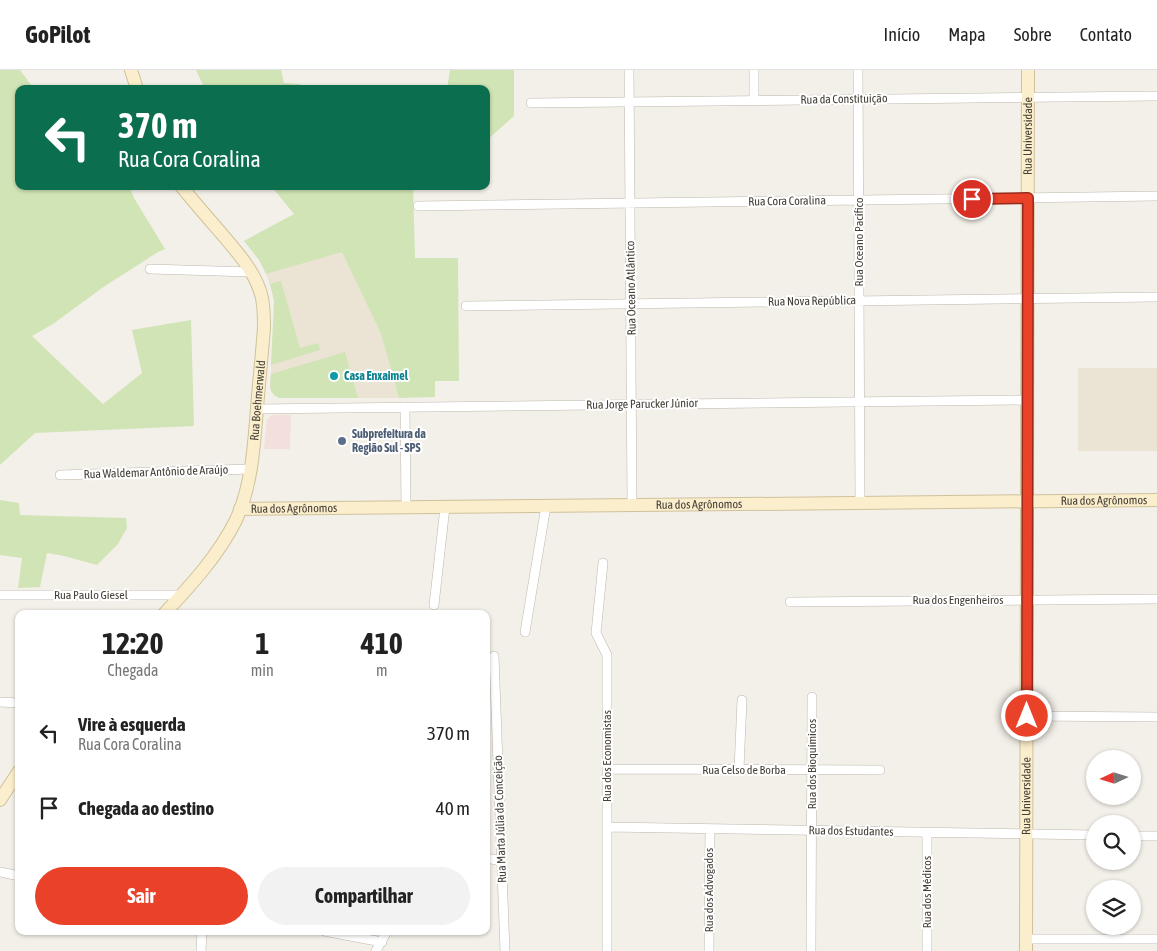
<!DOCTYPE html>
<html lang="pt">
<meta charset="utf-8">
<style>
body{margin:0;font-family:"Asap Condensed",sans-serif;background:#f2f2f2;color:#222;height:100vh;display:flex;flex-direction:column;font-size:19px;white-space:nowrap}
*{box-sizing:border-box;margin:0}
p{font-size:16px;color:#767676}
.icon{flex:none;width:28px;height:28px;fill:none;stroke:currentColor;stroke-width:2;stroke-linecap:round;stroke-linejoin:round}
.map{position:relative;flex:1;overflow:hidden}
.sheet{position:absolute;left:15px;top:540px;width:475px;height:325px;display:flex;flex-direction:column;background:#fff;border-radius:10px;box-shadow:0 1px 4px #0004}
.sheet>*{flex:none}
.guide{position:absolute;left:15px;top:15px;width:475px;height:105px;border-radius:10px;box-shadow:0 1px 4px #0004;background:#0b6e4f;color:#fff;overflow:hidden}
.needle{width:32px;rotate:266deg}
.fabs{position:absolute;left:1086px;top:680px;display:grid;gap:10px}
.fabs a{display:grid;place-items:center;width:55px;height:55px;border-radius:50%;background:#fff;box-shadow:0 1px 4px #0004;font-size:25px}
.pin{position:absolute;display:grid;place-items:center;width:42px;height:42px;color:#fff;margin:-21px;border:2px solid #fff;border-radius:50%;box-shadow:0 1px 5px #0007}
.me{position:absolute;width:55px;margin:-28px;rotate:0deg;stroke-linejoin:round;filter:drop-shadow(0 0 4px #0008)}
.turn{display:flex;align-items:center;gap:18px;height:105px;padding:0 20px;font-size:22px}
.turn .icon{width:65px;height:65px;stroke-width:2.5}
.turn b{display:block;font-size:35px;line-height:42px}
.eta{display:flex;justify-content:space-evenly;align-items:center;height:85px;text-align:center}
.eta b{font-size:30px;font-weight:700;line-height:35px}
.cta{display:flex;gap:10px;margin-top:auto;padding:10px 20px}
.cta a{flex:1;height:58px;border-radius:30px;background:#ea4129;color:#fff;font-size:20px;font-weight:700;line-height:58px;text-align:center}
.cta a+a{background:#f2f2f2;color:#222}
ul{padding:0;list-style:none}
li{display:flex;align-items:center;gap:15px;height:75px;padding:0 20px}
li div{flex:1}
li b{display:block;font-size:19px}
li em{font-style:normal}
header{display:flex;align-items:center;gap:30px;box-sizing:border-box;height:70px;padding:0 25px;background:#fff;border-bottom:1px solid #e0e0e0}
header strong{font-size:24px}
nav{display:flex;gap:28px;margin-inline-start:auto;font-size:18px}
.map>svg:first-child{display:block}
.education{fill:#ebe4d4}
.medical{fill:#f3e0dd}
.green{fill:#d0e4b5}
.lines{fill:none;stroke-linecap:round;stroke-linejoin:round}
.street-casing{stroke:#beb7ac;stroke-width:10}
.secondary-casing{stroke:#d0c19c;stroke-width:14}
.street{stroke:#fff;stroke-width:9}
.secondary{stroke:#fbeecc;stroke-width:12}
.route-casing{stroke:#982a1b;stroke-width:12}
.route{stroke:#ea4129;stroke-width:9}
.culture-dot{fill:#0f9aa8;stroke:#fff;stroke-width:2}
.service-dot{fill:#5c6f8a;stroke:#fff;stroke-width:2}
.labels{text-anchor:middle;stroke-width:4;stroke-linejoin:round;paint-order:stroke}
.street-label{font-size:12px;fill:#464038;stroke:#fff}
.culture-label{font-size:12px;font-weight:bold;fill:#0d838f;stroke:#fff;text-anchor:start}
.service-label{font-size:12px;font-weight:bold;fill:#4e5e75;stroke:#fff;text-anchor:start}
</style>
<header>
<strong>GoPilot</strong>
<nav><a>Início</a><a>Mapa</a><a>Sobre</a><a>Contato</a></nav>
</header>
<div class="map">
<svg width="1157" height="881" viewBox="0 0 1157 881">
<rect width="100%" height="100%" fill="#f3f0e9"/>
<!-- education -->
<path class="education" d="M 342,181 L 381,264 L 399,328 L 280,328 L 277,327 L 271,321 L 270,316 L 274,248 L 274,231 L 273,223 L 266,204 Z
M 1078,298 L 1157,298 L 1157,381 L 1078,381 Z"/>
<!-- medical -->
<path class="medical" d="M 272,345 L 291,345 L 290,379 L 264,379 L 267,350 L 269,347 Z"/>
<!-- green -->
<path class="green" d="M 0,0 L 20,0 L 34,19 L 19,19 L 19,116 L 129,116 L 134,128 L 165,179 L 158,182 L 102,218 L 53,254 L 32,266 L 103,334 L 142,303 L 132,260 L 191,250 L 194,356 L 35,363 L 0,395 Z
M 196,0 L 281,0 L 284,13 L 300,14 L 304,19 L 154,19 L 160,16 L 203,15 Z
M 450,0 L 514,0 L 514,46 L 486,71 L 486,19 L 447,19 Z
M 271,116 L 413,116 L 415,188 L 458,188 L 459,311 L 435,311 L 435,327 L 399,328 L 381,264 L 342,182 L 266,204 L 259,190 L 244,171 L 294,144 Z
M 281,211 L 300,278 L 318,273 L 320,280 L 271,295 L 274,231 L 270,214 Z
M 345,282 L 358,328 L 280,328 C 268,324 270,315 271,304 Z
M 0,430 L 19,433 L 20,445 L 126,448 L 127,458 L 118,474 L 97,495 L 64,486 L 47,483 L 40,517 L 18,518 L 22,488 L 0,485 Z"/>
<g class="lines">
<defs>
<path id="street" d="M 629,0 L 632,435
M 754,0 L 754,30
M 858,0 L 860,433
M 531,33 L 1157,26
M 418,136 L 1157,126
M 150,199 L 251,202
M 466,236 L 1157,227
M 405,337 L 406,438
M 257,339 L 1028,330
M 60,405 L 251,399
M 603,493 L 596,563 L 607,585 L 607,881
M 0,525 L 182,525
M 790,532 L 1157,529
M 434,535 L 445,437
M 525,562 L 546,436
M 494,586 L 505,881
M 0,632 L 19,633
M 1027,646 L 1157,647
M 607,699 L 880,700
M 739,699 L 742,630
M 607,757 L 1095,765
M 1132,766 L 1157,766
M 486,788 L 502,791
M 0,802 L 19,806
M 324,861 L 382,872
M 1026,869 L 1157,869
M 201,881 L 202,861
M 376,881 L 387,861
M 709,881 L 710,759
M 811,881 L 812,627
M 927,881 L 927,762"/>
<g id="secondary">
<path d="M 131,0 L 137,19"/>
<path id="s1" d="M 240,439 L 1157,430"/>
<path id="s2" d="M 164,544 C 191,515 218,486 236,450 C 252,415 254,376 257,338 C 259,312 262,285 264,258 C 264,248 264,238 262,228 C 256,202 237,182 221,163 C 208,148 194,132 181,116"/>
<path d="M 0,730 L 19,701"/>
<path id="s3" d="M 1026,881 L 1028,0"/>
</g>
</defs>
<!-- street casing -->
<use href="#street" class="street-casing"/>
<!-- secondary casing -->
<use href="#secondary" class="secondary-casing"/>
<!-- street -->
<use href="#street" class="street"/>
<!-- secondary -->
<use href="#secondary" class="secondary"/>
</g>
<g class="lines">
<defs>
<path id="route" d="M 972,129 L 1028,128 L 1027,646"/>
</defs>
<!-- route casing -->
<use href="#route" class="route-casing"/>
<!-- route -->
<use href="#route" class="route"/>
</g>
<!-- markers -->
<circle class="culture-dot" cx="334" cy="306" r="5"/>
<circle class="service-dot" cx="342" cy="371" r="5"/>
<g class="labels">
<!-- street labels -->
<g class="street-label">
<text transform="translate(844 29) rotate(-1)" y="4">Rua da Constituição</text>
<text dy="4" stroke="none"><textPath href="#s3" startOffset="815">Rua Universidade</textPath></text>
<text transform="translate(787 131) rotate(-1)" y="4">Rua Cora Coralina</text>
<text transform="translate(859 172) rotate(-90)" y="4">Rua Oceano Pacífico</text>
<text transform="translate(631 218) rotate(-91)" y="4">Rua Oceano Atlântico</text>
<text transform="translate(812 231) rotate(-1)" y="4">Rua Nova República</text>
<text dy="4" stroke="none"><textPath href="#s2" startOffset="241">Rua Boehmerwald</textPath></text>
<text transform="translate(642 334) rotate(-1)" y="4">Rua Jorge Parucker Júnior</text>
<text transform="translate(156 402) rotate(-2)" y="4">Rua Waldemar Antônio de Araújo</text>
<text dy="4" stroke="none"><textPath href="#s1" startOffset="864">Rua dos Agrônomos</textPath></text>
<text dy="4" stroke="none"><textPath href="#s1" startOffset="459">Rua dos Agrônomos</textPath></text>
<text dy="4" stroke="none"><textPath href="#s1" startOffset="54">Rua dos Agrônomos</textPath></text>
<text x="91" y="529">Rua Paulo Giesel</text>
<text x="958" y="534">Rua dos Engenheiros</text>
<text transform="translate(607 686) rotate(-90)" y="4">Rua dos Economistas</text>
<text transform="translate(812 694) rotate(-90)" y="4">Rua dos Bioquímicos</text>
<text x="744" y="704">Rua Celso de Borba</text>
<text dy="4" stroke="none"><textPath href="#s3" startOffset="155">Rua Universidade</textPath></text>
<text transform="translate(500 749) rotate(-92)" y="4">Rua Marta Júlia da Conceição</text>
<text transform="translate(851 761) rotate(1)" y="4">Rua dos Estudantes</text>
<text transform="translate(709 820) rotate(-90)" y="4">Rua dos Advogados</text>
<text transform="translate(927 822) rotate(-90)" y="4">Rua dos Médicos</text>
</g>
<!-- culture labels -->
<g class="culture-label">
<text x="344" y="310">Casa Enxaimel</text>
</g>
<!-- service labels -->
<g class="service-label">
<text x="352" y="368">Subprefeitura da<tspan x="352" dy="14">Região Sul - SPS</tspan></text>
</g>
</g>
</svg>
<div class="fabs">
<a><svg class="needle" viewBox="-14 -14 28 28"><path d="M0-13l5 13h-10z" fill="#e53935"/><path d="M0 13l5-13h-10z" fill="#767676"/></svg></a>
<a><svg class="icon" aria-label="search" viewBox="0 0 24 24"><circle cx="10" cy="10" r="6"/><path d="M15 15l6 6"/></svg></a>
<a><svg class="icon" aria-label="layers" viewBox="0 0 24 24"><path d="M12 4l9 5-9 5-9-5zM3 14l9 5 9-5"/></svg></a>
</div>
<div class="pin" style="left:972px;top:129px;background:#d93025"><svg class="icon" aria-label="arrive" viewBox="0 0 24 24"><path d="M6 21V4h12l-3 4 3 4H6"/></svg></div>
<svg class="me" style="left:1027px;top:646px" viewBox="-20 -20 40 40"><circle r="17" fill="#ea4129" stroke="#fff" stroke-width="3"/><path d="M0-11L8 9 0 5-8 9z" fill="#fff"/></svg>
<div class="guide">
<div class="turn"><svg class="icon" aria-label="left" viewBox="0 0 24 24"><path d="M17 20v-9H6M10 6l-5 5 5 5"/></svg><div><b>370 m</b>Rua Cora Coralina</div></div>
</div>
<section class="sheet">
<div class="eta">
<div><b>12:20</b><p>Chegada</p></div>
<div><b>1</b><p>min</p></div>
<div><b>410</b><p>m</p></div>
</div>
<ul>
<li><svg class="icon" aria-label="left" viewBox="0 0 24 24"><path d="M17 20v-9H6M10 6l-5 5 5 5"/></svg><div><b>Vire à esquerda</b><p>Rua Cora Coralina</p></div><em>370 m</em></li>
<li><svg class="icon" aria-label="arrive" viewBox="0 0 24 24"><path d="M6 21V4h12l-3 4 3 4H6"/></svg><div><b>Chegada ao destino</b></div><em>40 m</em></li>
</ul>
<div class="cta"><a>Sair</a><a>Compartilhar</a></div>
</section>
</div>
